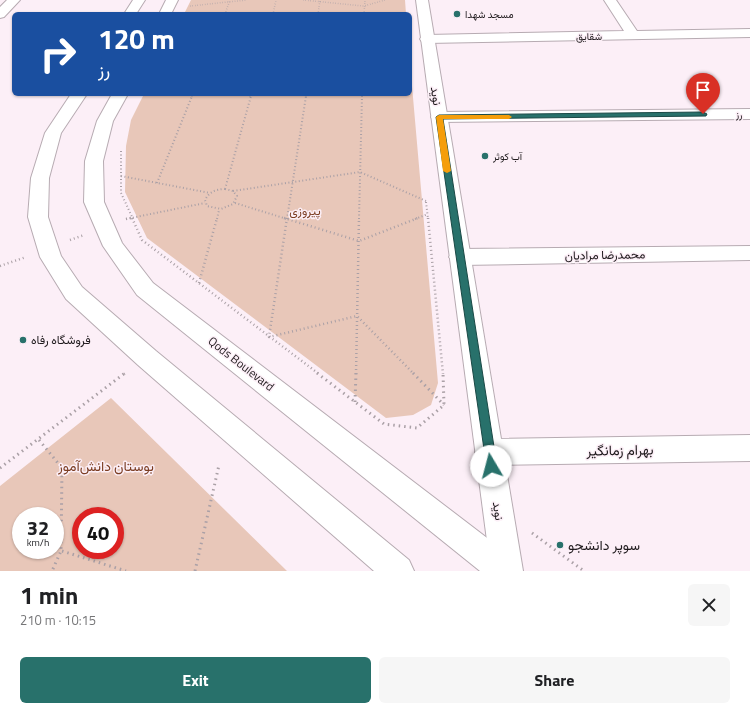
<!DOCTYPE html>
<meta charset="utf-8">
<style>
body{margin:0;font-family:"Titillium Web",Vazirmatn,sans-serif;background:#f6f6f6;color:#202124;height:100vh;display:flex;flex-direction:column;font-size:15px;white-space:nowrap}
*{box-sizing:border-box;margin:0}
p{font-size:13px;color:#757577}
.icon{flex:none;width:22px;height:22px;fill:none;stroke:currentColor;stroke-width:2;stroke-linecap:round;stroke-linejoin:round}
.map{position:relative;height:571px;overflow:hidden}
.side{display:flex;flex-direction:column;background:#fff;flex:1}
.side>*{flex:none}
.hud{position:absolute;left:12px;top:12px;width:400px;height:84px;border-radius:6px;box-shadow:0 1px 3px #0004;background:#1a4fa0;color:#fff;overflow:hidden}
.speed{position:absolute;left:12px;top:507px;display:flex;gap:8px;font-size:20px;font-weight:700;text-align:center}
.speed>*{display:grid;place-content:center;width:52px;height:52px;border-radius:50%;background:#fff;box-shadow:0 1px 3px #0004;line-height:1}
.speed small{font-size:10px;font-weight:400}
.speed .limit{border:6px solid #d22;background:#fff;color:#111}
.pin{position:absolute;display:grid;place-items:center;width:34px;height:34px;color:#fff;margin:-41px -17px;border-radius:50% 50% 50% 0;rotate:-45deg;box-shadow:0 0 4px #0007}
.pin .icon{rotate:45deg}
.me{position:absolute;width:44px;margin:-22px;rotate:352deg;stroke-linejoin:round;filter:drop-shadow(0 0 3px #0008)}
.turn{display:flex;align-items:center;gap:14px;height:84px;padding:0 20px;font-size:18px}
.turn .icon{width:52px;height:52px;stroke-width:2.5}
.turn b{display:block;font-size:28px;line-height:34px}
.round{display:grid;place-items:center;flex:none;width:42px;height:42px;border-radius:6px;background:#f6f6f6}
.head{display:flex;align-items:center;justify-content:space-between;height:68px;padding:0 20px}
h1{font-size:24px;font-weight:700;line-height:30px}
.action{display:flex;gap:8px;margin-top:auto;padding:8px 20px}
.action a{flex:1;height:46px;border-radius:6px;background:#28716b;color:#fff;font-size:16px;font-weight:700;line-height:46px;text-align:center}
.action a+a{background:#f6f6f6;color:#202124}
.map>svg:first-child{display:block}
.green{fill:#e8c7b9;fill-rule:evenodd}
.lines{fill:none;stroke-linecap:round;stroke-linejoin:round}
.minor-casing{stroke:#b7abb2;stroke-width:2}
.tertiary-casing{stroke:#b7abb2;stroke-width:2}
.secondary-casing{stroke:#b7abb2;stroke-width:2}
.path-far3{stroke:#aaa0a6;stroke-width:1.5;stroke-dasharray:0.5 2;stroke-linecap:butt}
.path-far2{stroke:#aaa0a6;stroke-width:2;stroke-dasharray:1 2.5;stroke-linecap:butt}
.path-far1{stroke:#aaa0a6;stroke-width:2.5;stroke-dasharray:1 3;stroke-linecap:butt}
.path{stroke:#aaa0a6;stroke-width:3;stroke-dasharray:1.5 4;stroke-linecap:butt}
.minor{fill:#fff;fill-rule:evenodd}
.tertiary{fill:#fff;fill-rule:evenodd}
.secondary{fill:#fff;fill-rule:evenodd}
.route{fill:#28716b;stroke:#1a4946}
.slow{fill:#f59e0b}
.poi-dot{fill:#28716b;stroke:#fceff7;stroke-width:1.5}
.labels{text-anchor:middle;stroke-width:3;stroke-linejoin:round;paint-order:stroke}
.far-poi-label{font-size:10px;fill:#1f1a1d;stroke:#fceff7;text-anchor:start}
.far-street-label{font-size:10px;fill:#1f1a1d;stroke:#fceff7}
.street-label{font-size:12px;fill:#1f1a1d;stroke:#fceff7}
.park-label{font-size:12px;fill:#7b3d22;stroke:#fceff7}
.poi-label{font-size:12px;fill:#1f1a1d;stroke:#fceff7;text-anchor:start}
.near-street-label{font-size:14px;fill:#1f1a1d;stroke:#fceff7}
.near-park-label{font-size:14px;fill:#7b3d22;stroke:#fceff7}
.near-poi-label{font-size:14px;fill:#1f1a1d;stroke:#fceff7;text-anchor:start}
</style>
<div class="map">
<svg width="750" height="571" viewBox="0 0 750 571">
<rect width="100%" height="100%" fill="#fceff7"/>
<!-- green -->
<path class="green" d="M 191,0 L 405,0 L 406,14 L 184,14 Z
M 410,63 L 438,383 L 431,405 L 413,415 L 386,418 L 147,238 L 125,192 L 126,146 L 131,120 L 144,94 L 410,94 Z
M 111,398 L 287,571 L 0,571 L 0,486 ZM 21,516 L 55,516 L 55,550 L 21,550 ZM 81,516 L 115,516 L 115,550 L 81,550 Z"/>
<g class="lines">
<defs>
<path id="minor" d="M 7,0 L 20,0 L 4,17 L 0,18 L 0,7 Z
M 604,0 L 616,0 L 637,31 L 750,29 L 750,37 L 427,43 L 422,42 L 420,39 L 422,36 L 427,35 L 624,31 Z
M 750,109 L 750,119 L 439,122 L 433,120 L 431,117 L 433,114 L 439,112 Z
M 750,246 L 750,260 L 460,265 L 453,262 L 449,257 L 453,252 L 460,249 Z
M 750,435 L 750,461 L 489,465 L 479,461 L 475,452 L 479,443 L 489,439 Z"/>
<path id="tertiary" d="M 416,0 L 428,0 L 523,571 L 491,571 Z"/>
<path id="secondary" d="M 133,0 L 145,0 L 136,14 L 124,14 Z
M 166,0 L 178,0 L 171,14 L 159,14 Z
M 71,94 L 87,94 L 61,133 L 49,178 L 48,217 L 61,256 L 82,287 L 156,351 L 409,560 L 414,571 L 374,571 L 138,365 L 66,299 L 40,257 L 28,217 L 31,178 L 45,133 Z
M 112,94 L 128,94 L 113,121 L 103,161 L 104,202 L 122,243 L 153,283 L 516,560 L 521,571 L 480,571 L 137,295 L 103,246 L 84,202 L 85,161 L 97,121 Z"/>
</defs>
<!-- minor casing -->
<use href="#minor" class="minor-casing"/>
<!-- tertiary casing -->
<use href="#tertiary" class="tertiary-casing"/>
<!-- secondary casing -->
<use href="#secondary" class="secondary-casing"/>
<!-- path-far3 -->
<path class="path-far3" d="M 303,0 L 364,6 L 385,0
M 190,6 L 247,0
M 225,14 L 230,0
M 273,14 L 276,0
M 318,14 L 320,0
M 364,14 L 365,0
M 192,97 L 193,94
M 250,97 L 251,94
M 306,97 L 306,94
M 362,97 L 362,94"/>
<!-- path-far2 -->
<path class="path-far2" d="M 121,151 L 121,193 L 133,219
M 121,176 L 210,193
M 157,183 L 192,96
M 225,189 L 251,96
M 225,189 L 233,191 L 237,196 L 233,204 L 221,209 L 207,206 L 205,200 C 209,192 216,189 225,189 Z
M 233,191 L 360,172 L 426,201
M 426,202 L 428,219
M 235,203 L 287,219
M 126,219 L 205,203
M 217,219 L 219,210
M 287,219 L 306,96
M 359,219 L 362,96
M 415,219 L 428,214"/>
<!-- path-far1 -->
<path class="path-far1" d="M 132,218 L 142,240 L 319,374
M 284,218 L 359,241 L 418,218
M 287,218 L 269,337 L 357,316 L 414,374
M 428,218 L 443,374
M 126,219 L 131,218
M 70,240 L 84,235
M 0,266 L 26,257
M 199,283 L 217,218
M 124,374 L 127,372
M 356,374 L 359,218"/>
<!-- path -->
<path class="path" d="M 317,373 L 384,424 L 417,428 L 444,405 L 443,373
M 413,373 L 444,405
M 355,402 L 356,373
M 39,440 L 62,468 L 61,551 L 52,571
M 0,468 L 125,373
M 532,533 L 584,571
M 62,551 L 126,571
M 195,571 L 219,465"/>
<!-- minor -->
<use href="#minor" class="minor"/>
<!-- tertiary -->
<use href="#tertiary" class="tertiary"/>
<!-- secondary -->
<use href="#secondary" class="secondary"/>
</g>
<!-- route -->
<path class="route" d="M 703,112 L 707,114 L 706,116 L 443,119 L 497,466 L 495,470 L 491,472 L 487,470 L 436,117 L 439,115 Z"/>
<!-- slow -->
<path class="slow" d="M 439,115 L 509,115 L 512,117 L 509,119 L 443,119 L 451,171 L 447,173 L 443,171 L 436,117 Z"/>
<!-- markers -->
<g class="poi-dot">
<circle cx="457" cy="14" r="4"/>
<circle cx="485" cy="156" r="4"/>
<circle cx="23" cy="340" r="4"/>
<circle cx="560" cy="545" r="4"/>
</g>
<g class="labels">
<!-- far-poi labels -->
<g class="far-poi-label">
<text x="465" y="18">مسجد شهدا</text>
<text x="493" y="160">آب کوثر</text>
</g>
<!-- far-street labels -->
<g class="far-street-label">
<text transform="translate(589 36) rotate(-1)" y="4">شقایق</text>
<text transform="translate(739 114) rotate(-1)" y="4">رز</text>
</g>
<!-- street labels -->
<g class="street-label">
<text transform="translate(436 96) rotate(82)" y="4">نوید</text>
<text transform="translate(605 255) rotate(-1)" y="4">محمدرضا مرادیان</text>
<text transform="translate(241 364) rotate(38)" y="4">Qods Boulevard</text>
<text transform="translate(498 511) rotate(82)" y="4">نوید</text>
</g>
<!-- park labels -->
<g class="park-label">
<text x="305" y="215">پیروزی</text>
</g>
<!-- poi labels -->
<g class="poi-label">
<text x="31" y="344">فروشگاه رفاه</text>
</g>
<!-- near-street labels -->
<g class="near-street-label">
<text transform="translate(620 450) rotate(-1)" y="5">بهرام زمانگیر</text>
</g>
<!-- near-park labels -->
<g class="near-park-label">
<text x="106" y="471">بوستان دانش‌آموز</text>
</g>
<!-- near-poi labels -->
<g class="near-poi-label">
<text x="568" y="550">سوپر دانشجو</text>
</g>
</g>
</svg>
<div class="speed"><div>32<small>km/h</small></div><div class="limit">40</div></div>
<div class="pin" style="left:703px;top:114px;background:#d93025"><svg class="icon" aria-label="arrive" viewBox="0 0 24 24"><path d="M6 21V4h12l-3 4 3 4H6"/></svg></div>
<svg class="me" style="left:491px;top:466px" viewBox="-20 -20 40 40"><circle r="19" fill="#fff"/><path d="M0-13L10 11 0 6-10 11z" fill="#28716b"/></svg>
<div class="hud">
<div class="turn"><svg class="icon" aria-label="right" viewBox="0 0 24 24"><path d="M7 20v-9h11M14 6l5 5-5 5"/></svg><div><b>120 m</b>رز</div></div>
</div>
</div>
<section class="side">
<div class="head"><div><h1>1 min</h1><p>210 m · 10:15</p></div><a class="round"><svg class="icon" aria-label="close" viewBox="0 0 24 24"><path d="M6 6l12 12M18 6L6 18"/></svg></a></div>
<div class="action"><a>Exit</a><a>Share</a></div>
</section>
